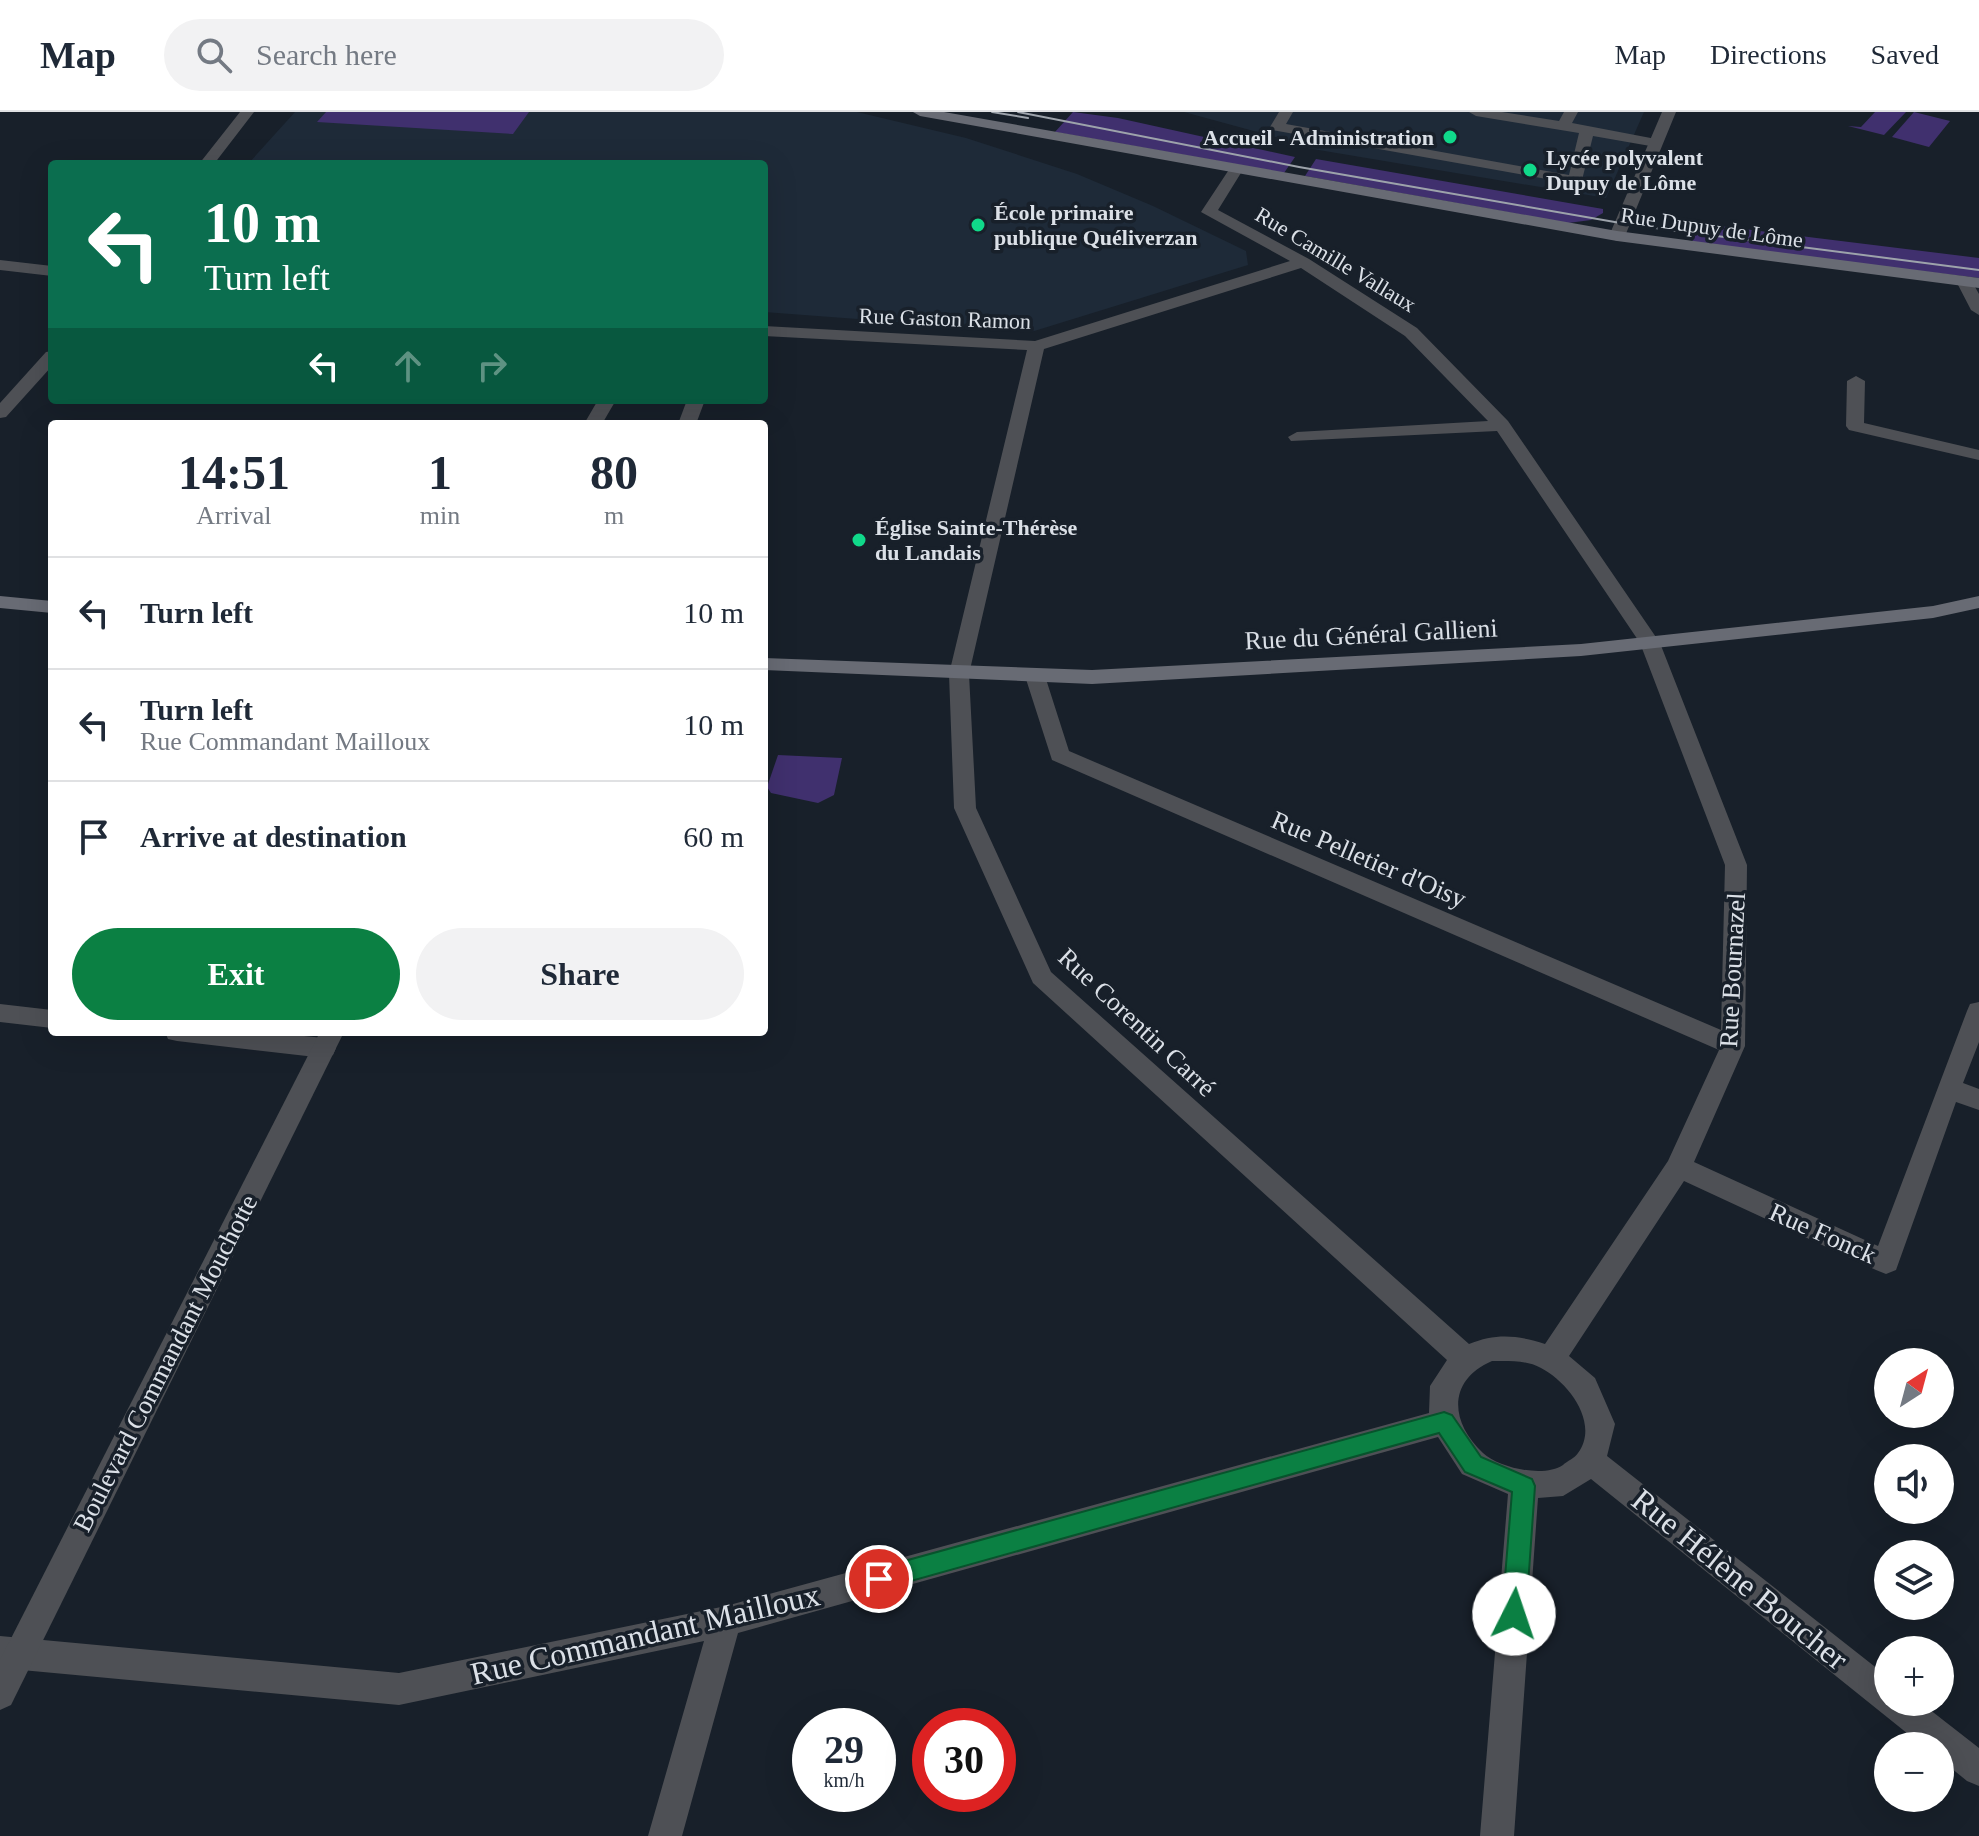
<!DOCTYPE html>
<meta charset="utf-8">
<style>
body{margin:0;font-family:Georgia,serif;background:#f2f2f3;color:#1f2937;height:100vh;display:flex;flex-direction:column;font-size:30px;white-space:nowrap}
*{box-sizing:border-box;margin:0}
p{font-size:26px;color:#747a83}
.icon{flex:none;width:44px;height:44px;fill:none;stroke:currentColor;stroke-width:2;stroke-linecap:round;stroke-linejoin:round}
.map{position:relative;flex:1;overflow:hidden}
.panel{position:absolute;left:48px;top:308px;width:720px;height:616px;display:flex;flex-direction:column;background:#fff;border-radius:8px;box-shadow:0 8px 32px #0002}
.panel>*{flex:none}
.banner{position:absolute;left:48px;top:48px;width:720px;height:244px;border-radius:8px;box-shadow:0 8px 32px #0002;background:#0b6e4f;color:#fff;overflow:hidden}
.needle{width:52px;rotate:36deg}
.controls{position:absolute;left:1874px;top:1236px;display:grid;gap:16px}
.controls a{display:grid;place-items:center;width:80px;height:80px;border-radius:50%;background:#fff;box-shadow:0 8px 32px #0002;font-size:40px}
.speed{position:absolute;left:792px;top:1596px;display:flex;gap:16px;font-size:40px;font-weight:700;text-align:center}
.speed>*{display:grid;place-content:center;width:104px;height:104px;border-radius:50%;background:#fff;box-shadow:0 8px 32px #0002;line-height:1}
.speed small{font-size:20px;font-weight:400}
.speed .limit{border:12px solid #d22;background:#fff;color:#111}
.pin{position:absolute;display:grid;place-items:center;width:68px;height:68px;color:#fff;margin:-34px;border:4px solid #fff;border-radius:50%;box-shadow:0 2px 8px #0007}
.me{position:absolute;width:88px;margin:-44px;rotate:4deg;stroke-linejoin:round;filter:drop-shadow(0 0 6px #0008)}
.turn{display:flex;align-items:center;gap:28px;height:168px;padding:0 24px;font-size:36px}
.turn .icon{width:104px;height:104px;stroke-width:2.5}
.turn b{display:block;font-size:56px;line-height:68px}
.lanes{display:flex;align-items:center;height:76px;padding:0 24px;background:#0003;justify-content:center;gap:40px;direction:ltr}
.lanes .off{opacity:.35}
.eta{display:flex;justify-content:space-evenly;align-items:center;height:136px;text-align:center}
.eta b{font-size:48px;font-weight:800;line-height:56px}
.primary-button{display:flex;gap:16px;margin-top:auto;padding:16px 24px}
.primary-button a{flex:1;height:92px;border-radius:48px;background:#0b8043;color:#fff;font-size:32px;font-weight:800;line-height:92px;text-align:center}
.primary-button a+a{background:#f2f2f3;color:#1f2937}
ul{padding:0;list-style:none}
li{display:flex;align-items:center;gap:24px;height:112px;padding:0 24px;border-top:2px solid #e0e1e3}
li div{flex:1}
li b{display:block;font-size:30px}
li em{font-style:normal}
header{display:flex;align-items:center;gap:48px;box-sizing:border-box;height:112px;padding:0 40px;background:#fff;border-bottom:2px solid #e0e1e3}
header strong{font-size:38px}
nav{display:flex;gap:44px;margin-inline-start:auto;font-size:28px}
.search{width:560px;height:72px;background:#f2f2f3;display:flex;align-items:center;gap:20px;box-sizing:border-box;padding:0 28px;border-radius:44px;color:#747a83;font-size:30px}
.map>svg:first-child{display:block}
.built{fill:#1e2a38}
.green{fill:#40306e}
.lines{fill:none;stroke-linecap:round;stroke-linejoin:round}
.service{fill:#4e5055;fill-rule:evenodd}
.minor{fill:#4e5055;fill-rule:evenodd}
.tertiary{fill:#4e5055;fill-rule:evenodd}
.secondary{fill:#686b74;fill-rule:evenodd}
.tram{stroke:#9da3ab;stroke-width:2}
.route{fill:#0b8043;stroke:#07532c;stroke-width:2}
.poi-dot{fill:#10d98a;stroke:#18202a;stroke-width:3}
.labels{text-anchor:middle;stroke-width:7;stroke-linejoin:round;paint-order:stroke}
.far-poi-label{font-size:22px;font-weight:bold;fill:#dbe0e7;stroke:#18202a;text-anchor:start}
.far-street-label{font-size:22px;fill:#dbe0e7;stroke:#18202a}
.street-label{font-size:26px;fill:#dbe0e7;stroke:#18202a}
.near-street-label{font-size:32px;fill:#dbe0e7;stroke:#18202a}
</style>
<header>
<strong>Map</strong>
<div class="search"><svg class="icon" aria-label="search" viewBox="0 0 24 24"><circle cx="10" cy="10" r="6"/><path d="M15 15l6 6"/></svg>Search here</div>
<nav><a>Map</a><a>Directions</a><a>Saved</a></nav>
</header>
<div class="map">
<svg width="1979" height="1724" viewBox="0 0 1979 1724">
<rect width="100%" height="100%" fill="#18202a"/>
<!-- built -->
<path class="built" d="M 295,0 L 857,0 L 966,26 L 1077,62 L 1153,94 L 1246,139 L 1248,153 L 1031,220 L 764,200 L 764,52 L 248,52 Z
M 1184,0 L 1644,0 L 1606,86 L 1277,31 L 1279,26 Z"/>
<!-- green -->
<path class="green" d="M 326,0 L 529,0 L 513,22 L 317,10 Z
M 1073,0 L 1118,6 L 1295,45 L 1284,61 L 1055,20 Z
M 1875,0 L 1906,0 L 1884,23 L 1848,14 L 1861,15 Z
M 1914,0 L 1950,9 L 1929,35 L 1892,25 Z
M 1316,47 L 1603,97 L 1603,101 L 1591,108 L 1568,111 L 1305,64 Z
M 1696,111 L 1979,146 L 1979,166 L 1692,132 Z
M 778,643 L 842,646 L 834,683 L 818,691 L 771,681 L 767,675 Z"/>
<g class="lines">
<!-- service -->
<path class="service" d="M 1279,0 L 1293,0 L 1286,12 L 1569,63 L 1579,21 L 1476,4 L 1469,0 L 1502,0 L 1559,9 L 1564,0 L 1578,0 L 1572,11 L 1656,27 L 1663,31 L 1656,35 L 1593,24 L 1582,68 L 1575,72 L 1272,18 L 1270,15 Z
M 1856,264 L 1865,269 L 1864,311 L 1979,338 L 1979,348 L 1849,318 L 1846,314 L 1847,269 Z"/>
<!-- minor -->
<path class="minor" d="M 240,0 L 254,0 L 214,52 L 199,52 Z
M 1662,0 L 1676,0 L 1625,124 L 1617,129 L 1612,127 L 1609,124 Z
M 1237,52 L 1244,56 L 1218,98 L 1309,147 L 1417,216 L 1508,309 L 1660,531 L 1747,753 L 1745,934 L 1694,1050 L 1878,1134 L 1967,899 L 1970,892 L 1979,890 L 1979,930 L 1963,971 L 1979,977 L 1979,998 L 1956,990 L 1896,1158 L 1886,1162 L 1876,1158 L 1684,1069 L 1569,1244 L 1595,1266 L 1615,1312 L 1607,1344 L 1888,1565 L 1888,1590 L 1920,1590 L 1979,1636 L 1979,1674 L 1967,1669 L 1940,1647 L 1940,1634 L 1923,1634 L 1591,1367 L 1563,1384 L 1538,1386 L 1514,1724 L 1480,1724 L 1508,1382 L 1462,1362 L 1438,1325 L 738,1521 L 682,1724 L 648,1724 L 704,1529 L 399,1593 L 0,1556 L 0,1524 L 399,1561 L 726,1494 L 1429,1301 L 1430,1274 L 1447,1248 L 1033,871 L 954,696 L 949,562 L 1027,238 L 764,224 L 764,214 L 1035,229 L 1290,149 L 1201,100 L 1232,53 ZM 1301,156 L 1405,224 L 1488,309 L 1297,320 L 1288,325 L 1291,329 L 1497,319 L 1640,531 L 1725,753 L 1721,918 L 1069,639 L 1045,564 L 1035,557 L 1025,564 L 1052,648 L 1719,938 L 1668,1049 L 1545,1232 C 1517,1223 1496,1221 1469,1232 L 1051,860 L 976,696 L 969,562 L 1044,237 ZM 1492,1249 C 1509,1249 1526,1248 1541,1256 C 1568,1270 1600,1311 1578,1341 C 1575,1346 1567,1349 1563,1353 C 1544,1366 1499,1356 1483,1341 C 1449,1309 1448,1268 1492,1249 Z
M 0,148 L 52,154 L 52,164 L 0,158 Z
M 1964,164 L 1970,166 L 1979,182 L 1979,203 L 1971,198 L 1956,169 Z
M 52,239 L 52,254 L 6,305 L 0,306 L 0,291 L 46,240 Z
M 598,288 L 616,288 L 602,312 L 584,312 Z
M 687,288 L 705,288 L 696,312 L 678,312 Z
M 0,892 L 52,898 L 52,916 L 0,910 Z
M 165,920 L 264,920 L 324,926 L 333,929 L 336,936 L 333,943 L 324,946 L 177,929 L 168,927 Z"/>
<!-- tertiary -->
<path class="tertiary" d="M 320,920 L 344,920 L 11,1593 L 0,1598 L 0,1548 Z"/>
<!-- secondary -->
<path class="secondary" d="M 913,0 L 944,0 L 1617,119 L 1979,166 L 1979,176 L 1617,129 L 920,4 Z
M 0,484 L 52,489 L 52,501 L 0,496 Z
M 1979,484 L 1979,496 L 1933,506 L 1581,544 L 1092,572 L 764,558 L 764,546 L 1092,558 L 1581,532 L 1933,494 Z"/>
<!-- tram -->
<path class="tram" d="M 992,0 L 1028,6
M 1018,0 L 1299,55 L 1632,113 L 1979,158"/>
</g>
<!-- route -->
<path class="route" d="M 1444,1300 L 1452,1303 L 1481,1345 L 1532,1367 L 1535,1374 L 1526,1502 L 1522,1510 L 1514,1513 L 1505,1510 L 1502,1502 L 1512,1380 L 1465,1360 L 1439,1321 L 879,1478 L 871,1475 L 867,1467 L 871,1459 L 879,1456 Z"/>
<!-- markers -->
<g class="poi-dot">
<circle cx="1450" cy="25" r="8"/>
<circle cx="1530" cy="58" r="8"/>
<circle cx="978" cy="113" r="8"/>
<circle cx="859" cy="428" r="8"/>
</g>
<g class="labels">
<!-- far-poi labels -->
<g class="far-poi-label">
<text x="1434" y="33" text-anchor="end">Accueil - Administration</text>
<text x="1546" y="53">Lycée polyvalent<tspan x="1546" dy="25">Dupuy de Lôme</tspan></text>
<text x="994" y="108">École primaire<tspan x="994" dy="25">publique Quéliverzan</tspan></text>
<text x="875" y="423">Église Sainte-Thérèse<tspan x="875" dy="25">du Landais</tspan></text>
</g>
<!-- far-street labels -->
<g class="far-street-label">
<text transform="translate(1712 115) rotate(8)" y="8">Rue Dupuy de Lôme</text>
<text transform="translate(1336 147) rotate(31)" y="8">Rue Camille Vallaux</text>
<text transform="translate(945 206) rotate(2)" y="8">Rue Gaston Ramon</text>
</g>
<!-- street labels -->
<g class="street-label">
<text transform="translate(1371 522) rotate(-3)" y="9">Rue du Général Gallieni</text>
<text transform="translate(1369 747) rotate(23)" y="9">Rue Pelletier d'Oisy</text>
<text transform="translate(1732 858) rotate(-87)" y="9">Rue Bournazel</text>
<text transform="translate(1137 910) rotate(43)" y="9">Rue Corentin Carré</text>
<text transform="translate(1823 1121) rotate(24)" y="9">Rue Fonck</text>
<text transform="translate(165 1251) rotate(-63)" y="9">Boulevard Commandant Mouchotte</text>
</g>
<!-- near-street labels -->
<g class="near-street-label">
<text transform="translate(1740 1467) rotate(39)" y="11">Rue Hélène Boucher</text>
<text transform="translate(645 1522) rotate(-13)" y="11">Rue Commandant Mailloux</text>
</g>
</g>
</svg>
<div class="controls">
<a><svg class="needle" viewBox="-14 -14 28 28"><path d="M0-13l5 13h-10z" fill="#e53935"/><path d="M0 13l5-13h-10z" fill="#747a83"/></svg></a>
<a><svg class="icon" aria-label="sound" viewBox="0 0 24 24"><path d="M4 9h4l5-4v14l-5-4H4zM17 9q2 3 0 6"/></svg></a>
<a><svg class="icon" aria-label="layers" viewBox="0 0 24 24"><path d="M12 4l9 5-9 5-9-5zM3 14l9 5 9-5"/></svg></a>
<a>+</a>
<a>−</a>
</div>
<div class="speed"><div>29<small>km/h</small></div><div class="limit">30</div></div>
<div class="pin" style="left:879px;top:1467px;background:#d93025"><svg class="icon" aria-label="arrive" viewBox="0 0 24 24"><path d="M6 21V4h12l-3 4 3 4H6"/></svg></div>
<svg class="me" style="left:1514px;top:1502px" viewBox="-20 -20 40 40"><circle r="19" fill="#fff"/><path d="M0-13L10 11 0 6-10 11z" fill="#0b8043"/></svg>
<div class="banner">
<div class="turn"><svg class="icon" aria-label="left" viewBox="0 0 24 24"><path d="M17 20v-9H6M10 6l-5 5 5 5"/></svg><div><b>10 m</b>Turn left</div></div>
<div class="lanes"><svg class="icon" aria-label="left" viewBox="0 0 24 24"><path d="M17 20v-9H6M10 6l-5 5 5 5"/></svg><svg class="icon off" aria-label="ahead" viewBox="0 0 24 24"><path d="M12 20V5M6 11l6-6 6 6"/></svg><svg class="icon off" aria-label="right" viewBox="0 0 24 24"><path d="M7 20v-9h11M14 6l5 5-5 5"/></svg></div>
</div>
<section class="panel">
<div class="eta">
<div><b>14:51</b><p>Arrival</p></div>
<div><b>1</b><p>min</p></div>
<div><b>80</b><p>m</p></div>
</div>
<ul>
<li><svg class="icon" aria-label="left" viewBox="0 0 24 24"><path d="M17 20v-9H6M10 6l-5 5 5 5"/></svg><div><b>Turn left</b></div><em>10 m</em></li>
<li><svg class="icon" aria-label="left" viewBox="0 0 24 24"><path d="M17 20v-9H6M10 6l-5 5 5 5"/></svg><div><b>Turn left</b><p>Rue Commandant Mailloux</p></div><em>10 m</em></li>
<li><svg class="icon" aria-label="arrive" viewBox="0 0 24 24"><path d="M6 21V4h12l-3 4 3 4H6"/></svg><div><b>Arrive at destination</b></div><em>60 m</em></li>
</ul>
<div class="primary-button"><a>Exit</a><a>Share</a></div>
</section>
</div>
